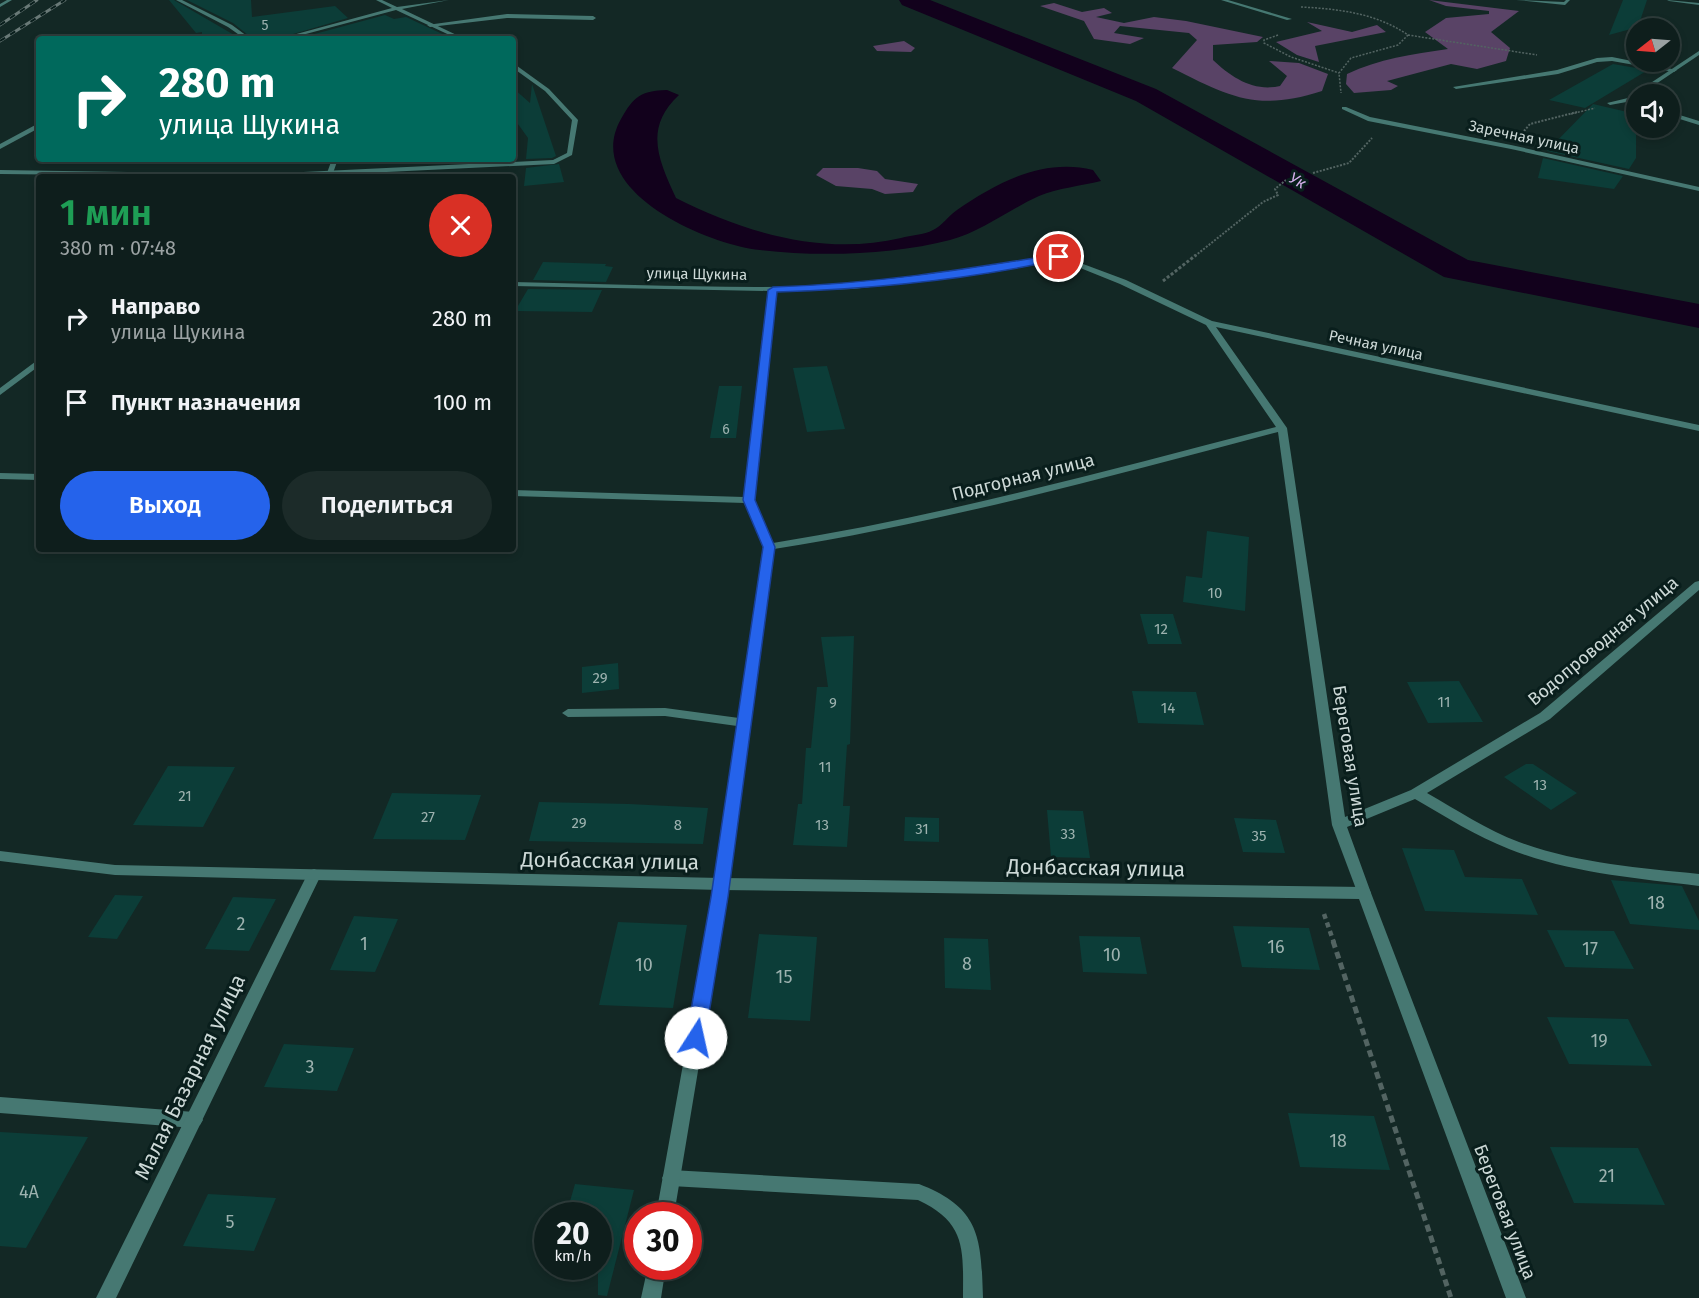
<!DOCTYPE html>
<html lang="ru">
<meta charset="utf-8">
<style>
body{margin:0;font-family:"Fira Sans",sans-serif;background:#1c2b29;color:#f1f3f6;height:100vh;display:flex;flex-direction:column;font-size:22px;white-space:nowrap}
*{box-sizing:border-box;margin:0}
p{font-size:20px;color:#9ba2a3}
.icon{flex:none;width:33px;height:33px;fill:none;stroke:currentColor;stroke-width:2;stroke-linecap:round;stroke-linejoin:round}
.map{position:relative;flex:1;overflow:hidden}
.drawer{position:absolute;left:36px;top:174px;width:480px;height:378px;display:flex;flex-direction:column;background:#0e1e1c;border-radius:6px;box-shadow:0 3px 9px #0003,0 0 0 2px #2e3c3b}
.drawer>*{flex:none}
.top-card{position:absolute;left:36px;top:36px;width:480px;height:126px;border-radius:6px;box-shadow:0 3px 9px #0003,0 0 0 2px #2e3c3b;background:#00695c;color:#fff;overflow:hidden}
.needle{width:39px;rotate:253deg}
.fabs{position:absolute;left:1626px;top:18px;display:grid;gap:12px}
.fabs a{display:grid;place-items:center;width:54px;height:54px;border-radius:50%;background:#0e1e1c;box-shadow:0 3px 9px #0003,0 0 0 2px #2e3c3b;font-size:30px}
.speed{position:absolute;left:534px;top:1202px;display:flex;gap:12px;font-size:30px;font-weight:700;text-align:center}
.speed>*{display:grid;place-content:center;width:78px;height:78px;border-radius:50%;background:#0e1e1c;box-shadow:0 3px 9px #0003,0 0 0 2px #2e3c3b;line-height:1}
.speed small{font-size:15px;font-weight:400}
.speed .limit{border:9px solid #d22;background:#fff;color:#111}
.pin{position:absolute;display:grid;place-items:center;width:51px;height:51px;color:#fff;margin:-26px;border:3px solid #fff;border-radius:50%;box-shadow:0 2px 6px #0007}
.me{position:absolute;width:66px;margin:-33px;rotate:10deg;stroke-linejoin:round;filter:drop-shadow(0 0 4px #0008)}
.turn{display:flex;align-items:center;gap:21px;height:126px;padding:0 24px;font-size:27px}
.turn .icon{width:78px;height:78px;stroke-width:2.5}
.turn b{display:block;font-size:42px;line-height:51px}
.round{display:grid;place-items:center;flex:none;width:63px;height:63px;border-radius:32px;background:#1c2b29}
.summary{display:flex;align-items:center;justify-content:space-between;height:102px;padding:0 24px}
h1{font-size:36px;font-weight:600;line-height:45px;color:#1e9e55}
.button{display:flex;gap:12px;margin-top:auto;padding:12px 24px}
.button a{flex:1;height:69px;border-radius:36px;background:#2563eb;color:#fff;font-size:24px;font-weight:600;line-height:69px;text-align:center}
.button a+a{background:#1c2b29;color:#f1f3f6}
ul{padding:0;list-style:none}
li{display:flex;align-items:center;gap:18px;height:84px;padding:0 24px}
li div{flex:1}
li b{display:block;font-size:22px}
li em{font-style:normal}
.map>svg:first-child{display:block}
.forest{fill:#594366}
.water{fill:#12011c}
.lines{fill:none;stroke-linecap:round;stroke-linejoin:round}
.river{fill:#12011c;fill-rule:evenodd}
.building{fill:#0c3d38}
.path-far4{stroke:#536462;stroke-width:1.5;stroke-dasharray:2 1.5;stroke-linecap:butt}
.path-far3{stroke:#536462;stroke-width:2;stroke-dasharray:2 1.5;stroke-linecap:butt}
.path-far2{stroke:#536462;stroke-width:3;stroke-dasharray:3 2;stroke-linecap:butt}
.path-far1{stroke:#536462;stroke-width:4.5;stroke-dasharray:5 4;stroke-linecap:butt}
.path{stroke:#536462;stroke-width:5;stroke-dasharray:7 4.5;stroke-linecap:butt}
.service{fill:#467872;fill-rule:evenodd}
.minor{fill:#467872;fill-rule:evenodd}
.tertiary{fill:#467872;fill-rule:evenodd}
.rail-casing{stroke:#697977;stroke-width:3}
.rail{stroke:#091e1c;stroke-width:2;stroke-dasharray:6;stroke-linecap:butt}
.route{fill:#2563eb;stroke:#184099;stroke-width:1.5}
.labels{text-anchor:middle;stroke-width:6;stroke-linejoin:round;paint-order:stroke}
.far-number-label{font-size:14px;fill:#9db2af}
.far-street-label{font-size:15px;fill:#cdd9d7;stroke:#091e1c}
.number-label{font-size:15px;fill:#9db2af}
.far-water-label{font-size:16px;font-style:italic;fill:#d7b1ee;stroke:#091e1c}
.street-label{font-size:18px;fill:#cdd9d7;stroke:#091e1c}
.near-number-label{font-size:18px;fill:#9db2af}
.near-street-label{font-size:21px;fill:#cdd9d7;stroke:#091e1c}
</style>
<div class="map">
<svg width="1699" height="1298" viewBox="0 0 1699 1298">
<rect width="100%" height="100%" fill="#132825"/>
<!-- forest -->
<path class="forest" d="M 1429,0 L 1519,11 L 1491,32 L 1510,48 L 1506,61 L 1477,69 L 1451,64 L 1387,81 L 1398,86 L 1391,90 L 1354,93 L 1346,84 L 1347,74 C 1379,59 1412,54 1448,49 L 1425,32 L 1446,18 L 1489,14 L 1489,11 L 1446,6 Z
M 1054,3 L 1082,12 L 1104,8 L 1112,13 L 1096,17 L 1124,23 L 1154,17 L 1186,21 L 1263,37 L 1257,42 L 1213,45 L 1213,60 C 1232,78 1254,92 1280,86 L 1287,76 L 1269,61 L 1299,63 L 1328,74 L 1322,91 C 1257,112 1230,97 1172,68 L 1197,40 L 1189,33 L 1120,26 L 1114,33 L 1144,38 L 1130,44 L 1094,39 L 1084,21 L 1040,6 Z
M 1307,22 L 1352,32 L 1377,25 L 1386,32 L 1315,46 L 1319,62 L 1297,55 L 1276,42 L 1322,31 Z
M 904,41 L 915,48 L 911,52 L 877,51 L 873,46 Z
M 823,168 L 858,168 L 877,171 L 885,179 L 918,184 L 913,192 L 885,194 L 872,189 L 836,186 L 816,175 Z"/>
<!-- water -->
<path class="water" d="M 667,90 L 679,95 C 643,128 659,161 676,198 C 745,233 824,256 901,238 C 911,235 924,235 933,230 C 942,226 949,215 957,210 C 998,182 1043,158 1093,170 L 1101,181 C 1081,186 1058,188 1039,196 C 1010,209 981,232 950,240 C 893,255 818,257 760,250 C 705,244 581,190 621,119 C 634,96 641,91 667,90 Z"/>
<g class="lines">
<!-- river -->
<path class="river" d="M 899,0 L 930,0 L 1156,89 L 1468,260 L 1699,304 L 1699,328 L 1444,277 L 1136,101 L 902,5 Z"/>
</g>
<!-- building -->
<path class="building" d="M 169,0 L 174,0 L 241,39 L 202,39 L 202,32 L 196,33 Z
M 187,0 L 251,0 L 252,17 L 335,6 L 348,18 L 276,39 L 253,39 L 233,23 Z
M 1623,0 L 1647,0 L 1638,27 L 1609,35 Z
M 385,15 L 394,19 L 406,17 L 453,39 L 296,39 Z
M 1613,64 L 1648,70 L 1585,108 L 1549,100 Z
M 532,84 L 556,156 L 552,158 L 526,159 L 528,138 L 513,117 L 513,88 L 530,103 Z
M 1593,104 L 1636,114 L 1636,158 L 1629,169 L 1547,151 Z
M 1543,158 L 1623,176 L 1614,189 L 1538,178 Z
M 559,164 L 564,182 L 524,186 L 526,168 Z
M 543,262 L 606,264 L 605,266 L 613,267 L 606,282 L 533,280 Z
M 528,289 L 602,290 L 592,312 L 515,311 Z
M 827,366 L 845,429 L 807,432 L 793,368 Z
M 719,386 L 742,386 L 736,438 L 710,438 Z
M 1207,531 L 1249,537 L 1245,611 L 1183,602 L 1186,576 L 1202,578 Z
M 1140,614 L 1173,614 L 1182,644 L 1148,644 Z
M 854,636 L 850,744 L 847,745 L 843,806 L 850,806 L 847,847 L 793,845 L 798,804 L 802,804 L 806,748 L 811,748 L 817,687 L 828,687 L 821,637 Z
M 618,663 L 619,689 L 582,693 L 582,667 Z
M 1459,681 L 1483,722 L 1428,723 L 1407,682 Z
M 1132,691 L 1196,692 L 1204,725 L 1138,723 Z
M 1526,764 L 1533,764 L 1577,793 L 1551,810 L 1504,777 Z
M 168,766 L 235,767 L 203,827 L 133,825 Z
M 392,793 L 481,795 L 465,840 L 373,839 Z
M 539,802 L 629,804 L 708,808 L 703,844 L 529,841 Z
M 1047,810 L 1083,811 L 1090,858 L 1051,857 Z
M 905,817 L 939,818 L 939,842 L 904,841 Z
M 1234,818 L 1276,820 L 1285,853 L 1243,852 Z
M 1402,848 L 1454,850 L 1465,877 L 1522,879 L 1538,915 L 1425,911 Z
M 1611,880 L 1682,886 L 1699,921 L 1699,930 L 1630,924 Z
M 115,895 L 143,896 L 117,939 L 88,937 Z
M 233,897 L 276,899 L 249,951 L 205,949 Z
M 354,916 L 398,919 L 375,972 L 330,970 Z
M 618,922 L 687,925 L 673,1008 L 599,1005 Z
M 1233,926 L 1309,928 L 1320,970 L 1242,967 Z
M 1547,930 L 1614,931 L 1634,969 L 1565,967 Z
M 759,934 L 817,937 L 810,1021 L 748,1018 Z
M 1079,936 L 1140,937 L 1147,974 L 1083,972 Z
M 944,938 L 988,939 L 991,990 L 945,988 Z
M 1547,1017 L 1628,1019 L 1652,1066 L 1569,1064 Z
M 284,1044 L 354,1048 L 337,1091 L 264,1087 Z
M 1288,1113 L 1374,1116 L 1390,1170 L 1300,1167 Z
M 0,1132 L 88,1137 L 26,1248 L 0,1246 Z
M 1550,1147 L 1638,1148 L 1665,1205 L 1574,1203 Z
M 575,1184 L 634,1190 L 607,1296 L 598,1295 L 598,1215 L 566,1215 Z
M 208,1194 L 276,1198 L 254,1251 L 183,1246 Z"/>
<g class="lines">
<!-- path-far4 -->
<path class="path-far4" d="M 1301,7 C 1339,9 1376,13 1408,35 L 1398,45 L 1351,58 L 1339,73 L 1341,93
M 1278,35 L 1264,40 L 1264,43 L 1291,57 L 1339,73
M 1408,35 L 1537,55
M 1571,114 L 1595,108"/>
<!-- path-far3 -->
<path class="path-far3" d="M 1524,131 L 1530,124 L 1577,112
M 1313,173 L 1349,163 L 1372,138
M 1195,256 L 1263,202 L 1278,195 L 1275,189 L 1286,180"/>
<!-- path-far2 -->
<path class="path-far2" d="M 1163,281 L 1196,255"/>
<!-- path-far1 -->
<path class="path-far1" d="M 1324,914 L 1334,943"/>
<!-- path -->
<path class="path" d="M 1333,941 L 1451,1298"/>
<!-- service -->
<path class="service" d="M 7,0 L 12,0 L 0,7 L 0,4 Z
M 176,0 L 182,0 L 232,25 L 251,39 L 245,39 L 228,27 Z
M 1516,0 L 1564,2 L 1566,0 L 1570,0 L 1565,5 Z
M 507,14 L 593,16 L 596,18 L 593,20 L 507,18 L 430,27 L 427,25 Z
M 1612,57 L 1677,70 L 1674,72 L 1612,61 L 1597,62 L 1558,74 L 1456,89 L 1453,87 L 1557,70 L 1597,58 Z
M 332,159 L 338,159 L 333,173 L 330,175 L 327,173 Z
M 0,1097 L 194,1112 L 200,1115 L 203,1120 L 200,1125 L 194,1128 L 0,1113 Z
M 671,1170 L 919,1184 C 981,1208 981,1238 983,1298 L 963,1298 C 963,1250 967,1223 918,1200 L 671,1186 L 665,1184 L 662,1178 L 665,1172 Z"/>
<!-- minor -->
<path class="minor" d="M 376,0 L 382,0 L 397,7 L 449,0 L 402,9 L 465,39 L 458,39 L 396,10 L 287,39 L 278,39 L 392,8 Z
M 1221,0 L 1228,0 L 1292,19 L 1287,20 Z
M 1699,51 L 1699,55 L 1641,94 L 1636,94 L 1636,98 L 1632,101 L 1610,105 L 1607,103 L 1628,98 Z
M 513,63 L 549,89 L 578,120 L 572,155 L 554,164 L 284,177 L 0,174 L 0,170 L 262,174 L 553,160 L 567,153 L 572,120 L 545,91 L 513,68 Z
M 1342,107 L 1346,107 L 1370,117 L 1511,145 L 1699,187 L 1699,191 L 1511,149 L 1368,121 L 1342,109 Z
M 1670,112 L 1699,121 L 1699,125 L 1670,116 Z
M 39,123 L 39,128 L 0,149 L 0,144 Z
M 1059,255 L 1126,280 L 1212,321 L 1699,425 L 1699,431 L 1216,327 L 1287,428 L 1345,817 L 1411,790 L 1540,713 L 1695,582 L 1699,581 L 1699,590 L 1550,719 L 1427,793 C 1457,810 1487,830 1519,842 C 1576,863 1639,868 1699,874 L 1699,886 C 1635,878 1569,873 1509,849 C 1476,836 1446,817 1415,799 L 1347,827 L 1371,893 L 1369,897 L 1364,899 L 1359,897 L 1332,825 L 1278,432 C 1111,476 945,522 774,549 L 727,897 L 674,1215 L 656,1215 L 713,897 L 737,726 L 665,716 L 568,717 L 562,713 L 568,709 L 665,708 L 739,718 L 764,547 L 745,503 L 513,496 L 513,490 L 744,497 L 769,291 L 513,286 L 513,282 C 625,284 739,290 851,285 C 921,281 990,266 1059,255 ZM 1058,259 L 1120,284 L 1206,325 L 1276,427 C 1109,470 943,516 773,543 L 754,500 L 777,291 L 853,289 L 936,279 Z
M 39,359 L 39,366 L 0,395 L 0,388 Z
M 0,473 L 39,474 L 39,480 L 0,479 Z
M 314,869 L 319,871 L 321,875 L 116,1298 L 96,1298 L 307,875 L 309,871 Z
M 648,1266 L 666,1266 L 661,1298 L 641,1298 Z"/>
<!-- tertiary -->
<path class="tertiary" d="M 1667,0 L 1699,3 L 1699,5 L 1669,1 Z
M 0,851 L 115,865 L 721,878 L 1364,887 L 1369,889 L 1371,893 L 1526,1298 L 1506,1298 L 1359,899 L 721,890 L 115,875 L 0,861 Z"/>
<defs>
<path id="rail" d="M 0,25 L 37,0
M 0,41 L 65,0"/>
</defs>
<!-- rail casing -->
<use href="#rail" class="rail-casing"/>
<!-- rail -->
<use href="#rail" class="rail"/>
</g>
<!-- route -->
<path class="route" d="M 1059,254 L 1062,255 L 1062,259 C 969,280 872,289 777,292 L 755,500 L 775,547 L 728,897 L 705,1038 L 702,1043 L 696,1045 L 689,1043 L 686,1038 L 711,897 L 763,547 L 743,500 L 768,290 L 773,287 C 872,284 961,270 1059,254 Z"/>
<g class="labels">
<!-- far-number labels -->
<g class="far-number-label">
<text x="265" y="30">5</text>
<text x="726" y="434">6</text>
</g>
<!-- far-street labels -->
<g class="far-street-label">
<text transform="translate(1524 137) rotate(12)" y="5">Заречная улица</text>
<text transform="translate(697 274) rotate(1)" y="5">улица Щукина</text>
<text transform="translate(1376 345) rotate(12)" y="5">Речная улица</text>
</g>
<!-- number labels -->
<g class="number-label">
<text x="1215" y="598">10</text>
<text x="1161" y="634">12</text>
<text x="600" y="683">29</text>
<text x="1444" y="707">11</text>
<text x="833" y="708">9</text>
<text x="1168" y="713">14</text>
<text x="825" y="772">11</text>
<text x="1540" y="790">13</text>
<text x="185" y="801">21</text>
<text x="428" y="822">27</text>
<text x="579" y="828">29</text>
<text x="678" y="830">8</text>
<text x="822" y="830">13</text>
<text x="922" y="834">31</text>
<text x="1068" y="839">33</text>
<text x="1259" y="841">35</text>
</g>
<!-- far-water labels -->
<g class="far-water-label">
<text transform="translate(1298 180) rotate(29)" y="6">Ук</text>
</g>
<!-- street labels -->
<g class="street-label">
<text transform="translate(1023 477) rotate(-14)" y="6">Подгорная улица</text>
<text transform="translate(1603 641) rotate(-40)" y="6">Водопроводная улица</text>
<text transform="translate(1350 756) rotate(81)" y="6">Береговая улица</text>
<text transform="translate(1505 1212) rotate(69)" y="6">Береговая улица</text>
</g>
<!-- near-number labels -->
<g class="near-number-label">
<text x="1656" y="909">18</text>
<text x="241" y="930">2</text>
<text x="364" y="950">1</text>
<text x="1276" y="953">16</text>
<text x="1590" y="955">17</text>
<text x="1112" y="961">10</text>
<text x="967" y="970">8</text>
<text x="644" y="971">10</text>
<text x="784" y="983">15</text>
<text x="1599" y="1047">19</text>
<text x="310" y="1073">3</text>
<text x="1338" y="1147">18</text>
<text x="1607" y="1182">21</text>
<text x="29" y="1198">4А</text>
<text x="230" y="1228">5</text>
</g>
<!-- near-street labels -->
<g class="near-street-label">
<text transform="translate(610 861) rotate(1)" y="7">Донбасская улица</text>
<text transform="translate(1096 868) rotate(1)" y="7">Донбасская улица</text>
<text transform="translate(190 1077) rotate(-64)" y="7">Малая Базарная улица</text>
</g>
</g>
</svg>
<div class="fabs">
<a><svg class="needle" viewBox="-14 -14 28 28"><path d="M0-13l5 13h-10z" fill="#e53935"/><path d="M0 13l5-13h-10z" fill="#9ba2a3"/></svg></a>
<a><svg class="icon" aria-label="sound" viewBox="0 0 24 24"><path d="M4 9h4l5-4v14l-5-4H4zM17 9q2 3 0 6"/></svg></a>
</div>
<div class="speed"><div>20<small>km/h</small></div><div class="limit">30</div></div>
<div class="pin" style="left:1059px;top:257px;background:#d93025"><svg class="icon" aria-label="arrive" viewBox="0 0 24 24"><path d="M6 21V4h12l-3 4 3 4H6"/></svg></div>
<svg class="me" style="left:696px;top:1038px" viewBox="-20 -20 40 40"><circle r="19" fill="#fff"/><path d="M0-13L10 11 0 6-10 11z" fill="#2563eb"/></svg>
<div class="top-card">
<div class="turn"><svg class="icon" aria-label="right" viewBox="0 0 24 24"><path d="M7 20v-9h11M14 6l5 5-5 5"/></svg><div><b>280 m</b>улица Щукина</div></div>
</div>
<section class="drawer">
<div class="summary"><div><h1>1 мин</h1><p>380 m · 07:48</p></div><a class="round" style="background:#d93025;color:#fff"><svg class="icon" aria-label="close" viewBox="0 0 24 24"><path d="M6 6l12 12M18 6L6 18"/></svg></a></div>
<ul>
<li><svg class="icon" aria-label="right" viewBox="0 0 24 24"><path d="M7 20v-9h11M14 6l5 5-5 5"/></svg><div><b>Направо</b><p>улица Щукина</p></div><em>280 m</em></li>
<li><svg class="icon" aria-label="arrive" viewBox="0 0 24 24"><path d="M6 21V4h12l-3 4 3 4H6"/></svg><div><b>Пункт назначения</b></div><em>100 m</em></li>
</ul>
<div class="button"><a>Выход</a><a>Поделиться</a></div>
</section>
</div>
